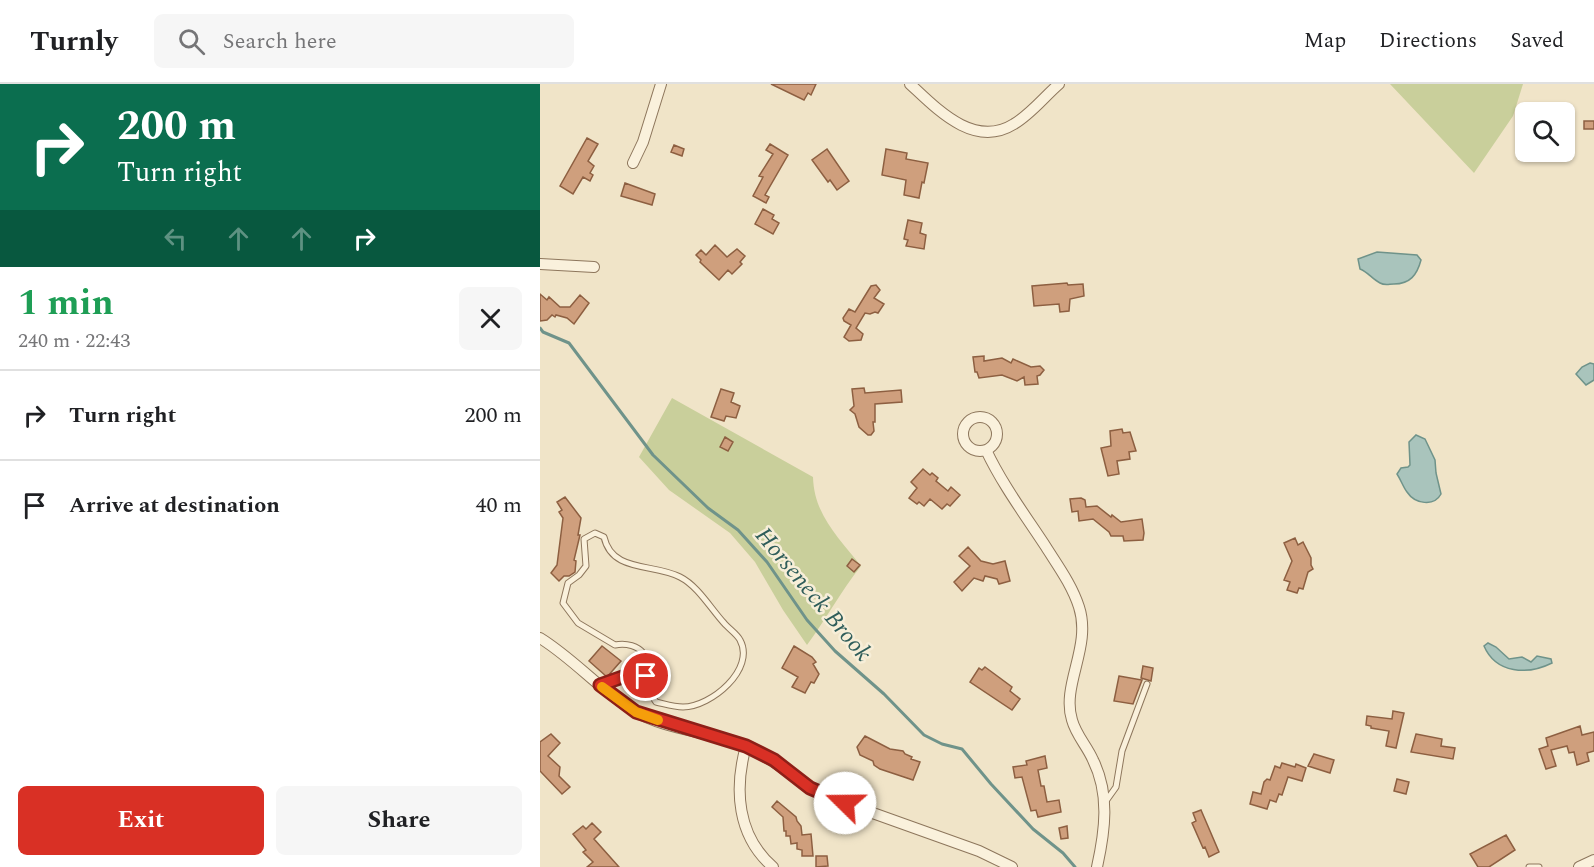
<!DOCTYPE html>
<meta charset="utf-8">
<style>
body{margin:0;font-family:Spectral,serif;background:#f6f6f6;color:#202124;height:100vh;display:flex;flex-direction:column;font-size:22px;white-space:nowrap}
*{box-sizing:border-box;margin:0}
p{font-size:20px;color:#757577}
.icon{flex:none;width:33px;height:33px;fill:none;stroke:currentColor;stroke-width:2;stroke-linecap:round;stroke-linejoin:round}
.map{position:relative;flex:1;overflow:hidden}
.side{display:flex;flex-direction:column;background:#fff;width:540px}
.side>*{flex:none}
.banner{background:#0b6e4f;color:#fff;overflow:hidden}
.fabs{position:absolute;left:975px;top:18px;display:grid;gap:12px}
.fabs a{display:grid;place-items:center;width:60px;height:60px;border-radius:9px;background:#fff;box-shadow:0 2px 4px #0004;font-size:30px}
.pin{position:absolute;display:grid;place-items:center;width:51px;height:51px;color:#fff;margin:-26px;border:3px solid #fff;border-radius:50%;box-shadow:0 2px 6px #0007}
.me{position:absolute;width:66px;margin:-33px;rotate:292deg;stroke-linejoin:round;filter:drop-shadow(0 0 4px #0008)}
.turn{display:flex;align-items:center;gap:21px;height:126px;padding:0 18px;font-size:27px}
.turn .icon{width:78px;height:78px;stroke-width:2.5}
.turn b{display:block;font-size:42px;line-height:51px}
.lanes{display:flex;align-items:center;height:57px;padding:0 18px;background:#0003;justify-content:center;gap:30px;direction:ltr}
.lanes .off{opacity:.35}
.round{display:grid;place-items:center;flex:none;width:63px;height:63px;border-radius:9px;background:#f6f6f6}
.head{display:flex;align-items:center;justify-content:space-between;height:102px;padding:0 18px}
h1{font-size:36px;font-weight:700;line-height:45px;color:#1e9e55}
.action{display:flex;gap:12px;margin-top:auto;padding:12px 18px}
.action a{flex:1;height:69px;border-radius:9px;background:#d93025;color:#fff;font-size:24px;font-weight:700;line-height:69px;text-align:center}
.action a+a{background:#f6f6f6;color:#202124}
ul{padding:0;list-style:none}
li{display:flex;align-items:center;gap:18px;height:90px;padding:0 18px;border-top:2px solid #e0e0e0}
li div{flex:1}
li b{display:block;font-size:22px}
li em{font-style:normal}
header{display:flex;align-items:center;gap:36px;box-sizing:border-box;height:84px;padding:0 30px;background:#fff;border-bottom:2px solid #e0e0e0}
header strong{font-size:28px}
nav{display:flex;gap:33px;margin-inline-start:auto;font-size:21px}
.search{width:420px;height:54px;background:#f6f6f6;display:flex;align-items:center;gap:15px;box-sizing:border-box;padding:0 21px;border-radius:9px;color:#757577;font-size:22px}
main{display:flex;flex:1;min-height:0}
.map>svg:first-child{display:block}
.green{fill:#c9cf9b}
.water{fill:#a9c4bc;stroke:#6f938a;stroke-width:1.5}
.lines{fill:none;stroke-linecap:round;stroke-linejoin:round}
.stream{stroke:#6f938a;stroke-width:3}
.building{fill:#cf9f7d;stroke:#8d5f41;stroke-width:1.5}
.lane-casing{stroke:#8d765c;stroke-width:7}
.street-casing{stroke:#8d765c;stroke-width:12}
.lane{stroke:#faf1dc;stroke-width:5}
.street{stroke:#faf1dc;stroke-width:10}
.route-casing{stroke:#8d1f18;stroke-width:15}
.route{stroke:#d93025;stroke-width:10}
.slow{stroke:#f59e0b;stroke-width:10}
.labels{text-anchor:middle;stroke-width:5;stroke-linejoin:round;paint-order:stroke}
.water-label{font-size:24px;font-style:italic;fill:#2f5d5a;stroke:#f7eed8}
</style>
<header>
<strong>Turnly</strong>
<div class="search"><svg class="icon" aria-label="search" viewBox="0 0 24 24"><circle cx="10" cy="10" r="6"/><path d="M15 15l6 6"/></svg>Search here</div>
<nav><a>Map</a><a>Directions</a><a>Saved</a></nav>
</header>
<main>
<section class="side">
<div class="banner">
<div class="turn"><svg class="icon" aria-label="right" viewBox="0 0 24 24"><path d="M7 20v-9h11M14 6l5 5-5 5"/></svg><div><b>200 m</b>Turn right</div></div>
<div class="lanes"><svg class="icon off" aria-label="left" viewBox="0 0 24 24"><path d="M17 20v-9H6M10 6l-5 5 5 5"/></svg><svg class="icon off" aria-label="ahead" viewBox="0 0 24 24"><path d="M12 20V5M6 11l6-6 6 6"/></svg><svg class="icon off" aria-label="ahead" viewBox="0 0 24 24"><path d="M12 20V5M6 11l6-6 6 6"/></svg><svg class="icon" aria-label="right" viewBox="0 0 24 24"><path d="M7 20v-9h11M14 6l5 5-5 5"/></svg></div>
</div>
<div class="head"><div><h1>1 min</h1><p>240 m · 22:43</p></div><a class="round"><svg class="icon" aria-label="close" viewBox="0 0 24 24"><path d="M6 6l12 12M18 6L6 18"/></svg></a></div>
<ul>
<li><svg class="icon" aria-label="right" viewBox="0 0 24 24"><path d="M7 20v-9h11M14 6l5 5-5 5"/></svg><div><b>Turn right</b></div><em>200 m</em></li>
<li><svg class="icon" aria-label="arrive" viewBox="0 0 24 24"><path d="M6 21V4h12l-3 4 3 4H6"/></svg><div><b>Arrive at destination</b></div><em>40 m</em></li>
</ul>
<div class="action"><a>Exit</a><a>Share</a></div>
</section>
<div class="map">
<svg width="1054" height="783" viewBox="0 0 1054 783">
<rect width="100%" height="100%" fill="#f0e4c8"/>
<!-- green -->
<path class="green" d="M 850,0 L 983,0 L 973,32 L 934,89 Z
M 132,314 L 273,393 C 274,431 299,454 321,482 C 301,507 286,535 267,561 L 243,526 L 215,478 L 190,449 L 129,406 L 99,373 Z"/>
<!-- water -->
<path class="water" d="M 837,168 L 877,171 L 881,176 C 877,191 870,200 854,200 C 849,200 845,202 840,199 C 832,195 828,188 820,185 L 818,175 Z
M 1050,279 L 1054,280 L 1054,296 L 1046,301 L 1036,290 L 1042,283 Z
M 876,351 L 885,355 L 895,376 L 896,389 L 901,410 C 894,423 875,420 867,408 C 863,403 861,396 857,390 L 861,384 L 868,383 L 870,381 L 869,358 Z
M 948,559 L 956,563 L 969,575 L 982,573 L 991,578 L 997,572 L 1011,575 L 1012,579 C 988,591 956,590 944,562 Z"/>
<g class="lines">
<!-- stream -->
<path class="stream" d="M 0,244 L 3,248 L 29,259 L 113,371 L 168,424 L 198,446 L 227,478 L 267,536 L 295,567 L 344,610 L 384,651 L 402,660 L 422,665 L 451,700 L 493,745 L 523,769 L 535,783"/>
</g>
<!-- building -->
<path class="building" d="M 231,0 L 276,0 L 271,11 L 268,9 L 264,16 Z
M 1044,37 L 1054,37 L 1054,45 L 1044,45 Z
M 47,54 L 58,60 L 48,77 L 54,82 L 50,89 L 53,91 L 50,97 L 43,93 L 33,110 L 20,102 Z
M 230,60 L 248,71 L 225,111 L 229,113 L 226,119 L 213,112 L 223,93 L 219,92 L 233,70 L 226,66 Z
M 134,61 L 144,65 L 142,72 L 131,68 Z
M 287,65 L 309,97 L 297,106 L 290,96 L 288,98 L 272,76 Z
M 346,65 L 367,69 L 366,75 L 388,79 L 384,99 L 382,98 L 379,114 L 364,111 L 366,96 L 342,91 Z
M 85,99 L 115,110 L 112,121 L 81,112 Z
M 223,125 L 234,131 L 232,135 L 239,139 L 233,150 L 215,140 Z
M 368,136 L 382,139 L 380,149 L 386,151 L 384,165 L 366,162 L 368,156 L 364,155 Z
M 175,161 L 187,173 L 197,165 L 205,172 L 200,178 L 202,180 L 192,190 L 188,186 L 179,196 L 160,178 L 161,176 L 156,171 L 161,166 L 166,171 Z
M 527,199 L 528,201 L 543,200 L 544,212 L 530,215 L 529,227 L 520,228 L 519,220 L 494,222 L 492,202 Z
M 336,201 L 340,206 L 334,214 L 344,220 L 338,229 L 335,228 L 330,230 L 325,229 L 316,244 L 323,250 L 321,256 L 309,257 L 304,253 L 311,241 L 304,237 L 303,234 L 309,225 L 315,228 L 331,202 Z
M 0,210 L 7,216 L 9,213 L 20,223 L 30,223 L 40,211 L 49,219 L 34,240 L 27,234 L 16,231 L 15,233 L 12,231 L 7,236 L 0,237 Z
M 444,272 L 444,277 L 462,274 L 471,279 L 473,275 L 491,283 L 500,282 L 504,286 L 500,291 L 497,292 L 498,300 L 485,301 L 484,293 L 477,297 L 462,291 L 439,294 L 437,288 L 435,288 L 433,273 Z
M 324,304 L 325,309 L 361,306 L 362,318 L 335,320 L 335,338 L 333,338 L 334,347 L 331,351 L 328,351 L 319,343 L 315,330 L 310,326 L 314,322 L 312,305 Z
M 181,305 L 194,309 L 191,318 L 200,322 L 196,334 L 186,332 L 184,337 L 171,333 Z
M 582,345 L 583,349 L 590,348 L 596,367 L 589,368 L 590,375 L 577,377 L 579,390 L 568,392 L 561,364 L 571,362 L 570,347 Z
M 185,353 L 193,358 L 188,367 L 180,363 Z
M 383,385 L 390,391 L 392,389 L 398,394 L 396,397 L 408,407 L 411,403 L 420,411 L 410,422 L 407,420 L 402,425 L 390,415 L 384,422 L 379,418 L 377,420 L 369,414 L 377,404 L 371,398 Z
M 25,413 L 41,434 L 38,451 L 40,451 L 34,476 L 36,477 L 35,488 L 29,492 L 24,492 L 19,497 L 11,489 L 17,481 L 23,434 L 19,428 L 22,426 L 17,418 Z
M 541,414 L 545,416 L 546,423 L 557,422 L 571,433 L 572,431 L 581,438 L 602,435 L 604,449 L 603,456 L 584,457 L 583,452 L 571,452 L 569,448 L 553,435 L 539,437 L 538,427 L 532,428 L 530,415 Z
M 755,454 L 758,461 L 763,458 L 771,474 L 771,481 L 773,485 L 768,488 L 763,505 L 759,504 L 757,509 L 747,506 L 750,498 L 744,496 L 752,477 L 744,459 Z
M 428,463 L 441,477 L 453,480 L 465,477 L 470,497 L 459,500 L 457,495 L 445,492 L 443,497 L 434,494 L 422,507 L 414,498 L 430,482 L 419,472 Z
M 312,475 L 320,481 L 314,488 L 307,482 Z
M 62,562 L 81,577 L 67,593 L 49,577 Z
M 254,562 L 272,573 L 276,578 L 273,580 L 279,590 L 274,599 L 271,598 L 265,609 L 252,603 L 258,593 L 242,584 Z
M 603,582 L 613,584 L 611,597 L 601,594 Z
M 445,583 L 472,603 L 470,607 L 480,615 L 472,626 L 430,598 L 439,584 L 442,586 Z
M 579,592 L 602,596 L 593,620 L 574,617 Z
M 853,627 L 864,629 L 856,664 L 846,662 L 849,647 L 831,644 L 831,642 L 826,641 L 827,632 L 852,635 Z
M 1040,642 L 1042,651 L 1054,648 L 1054,667 L 1047,669 L 1049,677 L 1037,681 L 1034,668 L 1029,669 L 1027,662 L 1011,666 L 1016,682 L 1006,685 L 999,665 L 1008,662 L 1006,654 Z
M 11,650 L 20,659 L 8,672 L 20,683 L 19,692 L 30,703 L 22,710 L 0,687 L 0,658 Z
M 876,650 L 902,655 L 901,662 L 915,664 L 913,675 L 871,668 Z
M 325,652 L 350,665 L 363,667 L 365,670 L 372,673 L 371,675 L 380,678 L 373,696 L 340,685 L 334,681 L 333,677 L 320,671 L 317,663 Z
M 774,670 L 794,676 L 790,689 L 768,682 Z
M 505,672 L 507,684 L 498,686 L 501,702 L 504,702 L 507,718 L 519,716 L 521,728 L 498,733 L 496,726 L 491,727 L 482,693 L 475,694 L 473,683 L 487,681 L 486,677 Z
M 742,679 L 755,683 L 756,680 L 766,684 L 762,697 L 748,693 L 742,711 L 739,710 L 736,718 L 730,716 L 727,725 L 710,720 L 713,708 L 721,710 L 724,698 L 727,695 L 730,696 L 735,682 L 740,684 Z
M 857,695 L 869,698 L 866,710 L 854,707 Z
M 237,717 L 256,733 L 257,737 L 261,742 L 262,751 L 271,750 L 273,772 L 262,772 L 262,766 L 257,765 L 257,759 L 251,760 L 250,752 L 246,752 L 246,747 L 244,747 L 243,733 L 232,723 Z
M 661,726 L 679,768 L 669,773 L 665,763 L 663,764 L 652,739 L 656,737 L 653,729 Z
M 52,739 L 61,748 L 54,755 L 79,783 L 47,783 L 53,778 L 43,768 L 46,766 L 33,750 L 43,742 L 46,745 Z
M 527,742 L 528,754 L 521,755 L 519,744 Z
M 966,751 L 975,766 L 949,783 L 938,783 L 930,770 Z
M 276,772 L 287,772 L 288,782 L 276,783 Z"/>
<g class="lines">
<defs>
<path id="lane" d="M 60,601 L 88,591 L 102,597 L 116,618 C 125,620 134,623 143,623 C 171,623 216,585 200,556 C 197,550 189,545 184,539 C 171,525 158,502 140,493 C 113,479 72,489 64,453 L 55,449 L 44,455 L 46,482 L 39,491 L 28,499 L 23,519 L 38,539 L 75,561 C 99,556 119,577 102,597
M 566,717 L 576,703 L 582,667 L 607,600
M 989,783 L 999,783"/>
<path id="street" d="M 370,0 C 397,25 434,65 474,40 C 491,30 504,13 519,0
M 93,79 L 103,58 L 121,0
M 0,180 L 54,183
M423 350a17 17 0 1 1 34 0a17 17 0 1 1-34 0Z
M 446,366 C 462,400 485,431 506,463 C 518,482 532,501 539,523 C 552,563 521,601 532,636 C 536,651 547,662 553,676 C 570,710 565,747 557,783
M 0,554 C 34,575 60,606 94,627 C 128,647 171,647 207,663 C 237,676 259,699 288,713 L 439,767 L 472,783
M 206,662 C 194,705 197,752 233,783
M 1039,783 L 1054,776"/>
</defs>
<!-- lane casing -->
<use href="#lane" class="lane-casing"/>
<!-- street casing -->
<use href="#street" class="street-casing"/>
<!-- lane -->
<use href="#lane" class="lane"/>
<!-- street -->
<use href="#street" class="street"/>
</g>
<g class="lines">
<defs>
<path id="route" d="M 106,592 L 102,597 L 88,591 L 60,601 L 96,628 L 206,662 L 234,676 L 270,704 L 305,719"/>
</defs>
<!-- route casing -->
<use href="#route" class="route-casing"/>
<!-- route -->
<use href="#route" class="route"/>
<!-- slow -->
<path class="slow" d="M 62,603 L 96,628 L 118,636"/>
</g>
<g class="labels">
<!-- water labels -->
<g class="water-label">
<text transform="translate(274 510) rotate(50)" y="8">Horseneck Brook</text>
</g>
</g>
</svg>
<div class="fabs">
<a><svg class="icon" aria-label="search" viewBox="0 0 24 24"><circle cx="10" cy="10" r="6"/><path d="M15 15l6 6"/></svg></a>
</div>
<div class="pin" style="left:106px;top:592px;background:#d93025"><svg class="icon" aria-label="arrive" viewBox="0 0 24 24"><path d="M6 21V4h12l-3 4 3 4H6"/></svg></div>
<svg class="me" style="left:305px;top:719px" viewBox="-20 -20 40 40"><circle r="19" fill="#fff"/><path d="M0-13L10 11 0 6-10 11z" fill="#d93025"/></svg>
</div>
</main>
